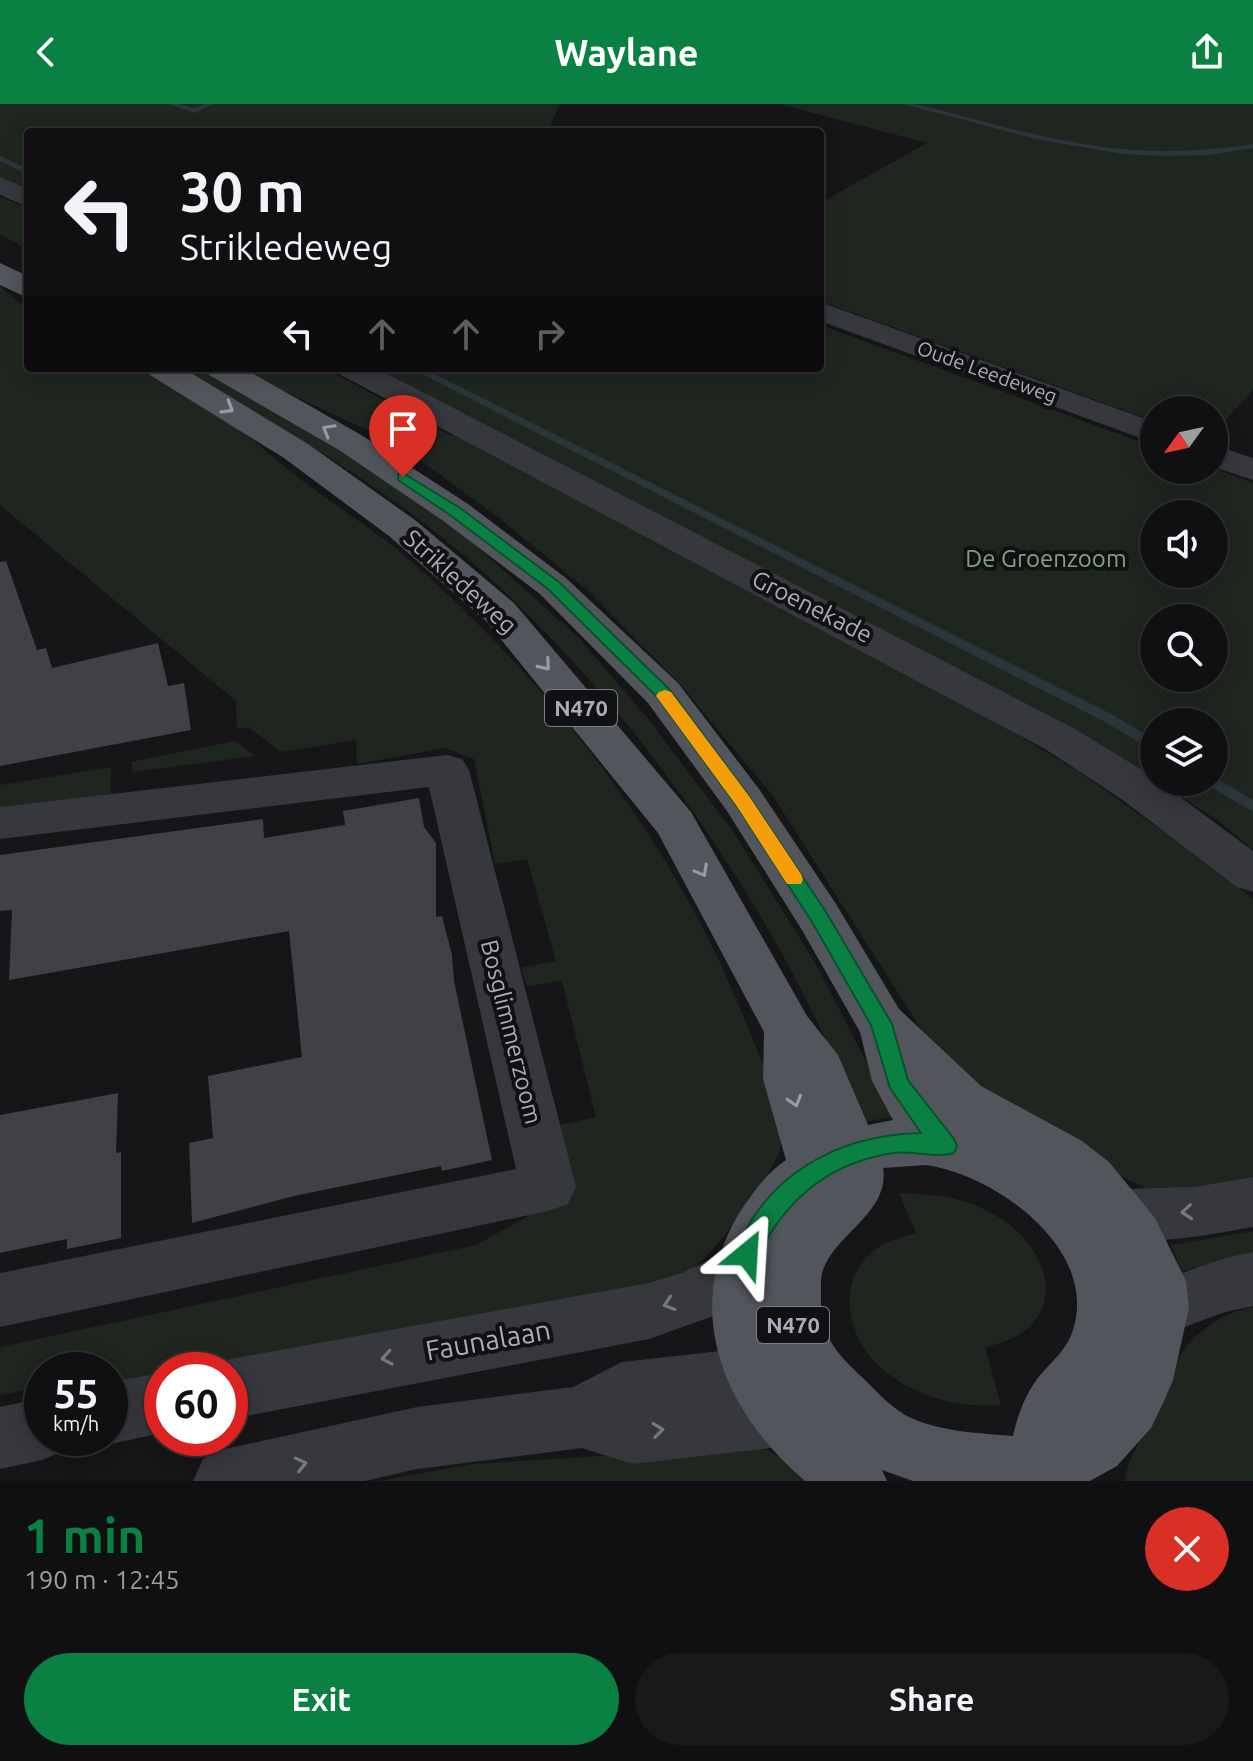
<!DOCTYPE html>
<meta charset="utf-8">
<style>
body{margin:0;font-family:Ubuntu,sans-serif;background:#19191b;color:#f1f3f6;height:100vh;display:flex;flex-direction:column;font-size:30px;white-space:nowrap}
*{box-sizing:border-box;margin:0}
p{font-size:26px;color:#9c9d9f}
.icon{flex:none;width:44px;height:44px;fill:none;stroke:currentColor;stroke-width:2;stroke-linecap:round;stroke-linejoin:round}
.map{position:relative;height:1377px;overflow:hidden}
.panel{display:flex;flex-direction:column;background:#101012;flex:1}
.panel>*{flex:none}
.top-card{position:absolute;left:24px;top:24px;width:800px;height:244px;border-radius:8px;box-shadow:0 4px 20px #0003,0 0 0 2px #303032;background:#101012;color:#f1f3f6;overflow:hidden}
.needle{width:52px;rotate:237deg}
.fabs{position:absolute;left:1140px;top:292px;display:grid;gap:16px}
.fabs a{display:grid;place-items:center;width:88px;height:88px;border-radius:50%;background:#101012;box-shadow:0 4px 20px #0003,0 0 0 2px #303032;font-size:40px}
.speed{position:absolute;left:24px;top:1248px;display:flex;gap:16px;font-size:40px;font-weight:700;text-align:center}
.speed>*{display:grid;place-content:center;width:104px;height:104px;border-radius:50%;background:#101012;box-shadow:0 4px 20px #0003,0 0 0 2px #303032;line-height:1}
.speed small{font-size:20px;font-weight:400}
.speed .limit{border:12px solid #d22;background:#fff;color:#111}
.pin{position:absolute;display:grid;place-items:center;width:68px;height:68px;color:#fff;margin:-82px -34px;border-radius:50% 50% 50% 0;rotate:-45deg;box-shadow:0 0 8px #0007}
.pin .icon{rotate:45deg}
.me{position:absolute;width:88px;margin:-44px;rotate:27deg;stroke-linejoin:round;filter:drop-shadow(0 0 6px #0008)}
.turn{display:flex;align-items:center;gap:28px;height:168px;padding:0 24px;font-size:36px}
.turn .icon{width:104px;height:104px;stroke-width:2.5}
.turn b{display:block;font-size:56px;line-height:68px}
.lanes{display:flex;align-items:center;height:76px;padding:0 24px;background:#0003;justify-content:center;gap:40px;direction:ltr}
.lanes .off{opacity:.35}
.round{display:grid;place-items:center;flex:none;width:84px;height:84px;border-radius:42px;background:#19191b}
.head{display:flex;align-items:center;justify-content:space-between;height:136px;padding:0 24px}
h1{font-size:48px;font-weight:700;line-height:60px;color:#0b8043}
.cta{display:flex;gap:16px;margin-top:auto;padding:16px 24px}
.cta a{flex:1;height:92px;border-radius:48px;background:#0b8043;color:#fff;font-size:32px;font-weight:700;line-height:92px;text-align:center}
.cta a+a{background:#19191b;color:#f1f3f6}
header{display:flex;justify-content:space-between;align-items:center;height:104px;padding:0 24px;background:#0b8043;color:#fff;font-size:36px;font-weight:700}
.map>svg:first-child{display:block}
.green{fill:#1e261f;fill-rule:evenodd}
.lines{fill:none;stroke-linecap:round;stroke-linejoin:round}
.stream{fill:#2c353c;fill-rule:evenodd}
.building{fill:#404145}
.minor{fill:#37383d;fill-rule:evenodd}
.major{fill:#53555c;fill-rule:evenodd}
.oneway{stroke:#979ba6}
.oneway2{stroke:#757881}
.route{fill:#0b8043;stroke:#07532c;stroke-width:2}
.slow{fill:#f59e0b}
.labels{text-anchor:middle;stroke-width:8;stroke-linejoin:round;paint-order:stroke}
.far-street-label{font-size:20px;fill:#a8adb8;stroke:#111113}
.shield{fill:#111113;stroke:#7b7e86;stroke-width:2}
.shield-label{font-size:22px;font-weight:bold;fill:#a8adb8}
.park-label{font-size:24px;fill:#7fa381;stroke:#111113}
.street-label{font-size:24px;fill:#a8adb8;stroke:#111113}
.near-street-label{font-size:28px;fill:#a8adb8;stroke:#111113}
</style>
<header><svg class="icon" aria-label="back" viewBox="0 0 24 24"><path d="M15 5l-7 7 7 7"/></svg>Waylane<svg class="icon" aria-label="share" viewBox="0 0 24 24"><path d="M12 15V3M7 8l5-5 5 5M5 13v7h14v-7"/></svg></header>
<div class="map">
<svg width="1253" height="1377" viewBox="0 0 1253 1377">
<rect width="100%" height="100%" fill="#161618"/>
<!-- green -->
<path class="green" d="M 0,0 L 560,0 L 549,25 L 557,28 L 28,28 L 28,87 L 0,73 Z
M 779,0 L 1253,0 L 1253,286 L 1214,329 L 1214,306 L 1154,306 L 1154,317 L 820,197 L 820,99 L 927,39 Z
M 0,93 L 28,104 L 28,146 L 0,130 Z
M 0,182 L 28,206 L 28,264 C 55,264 120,259 143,265 C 195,280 253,338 296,372 C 330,398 366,420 399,447 C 533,562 648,704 723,865 C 744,911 762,958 780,1005 C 782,1020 784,1034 779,1048 C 770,1073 713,1152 691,1166 C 679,1173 664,1177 651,1183 L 230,1266 L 162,1266 L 162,1284 L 110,1285 L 110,1266 L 42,1266 L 42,1283 L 0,1291 L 0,1243 L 476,1141 L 555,1097 L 559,1021 L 596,1013 L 562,877 L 527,882 L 521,864 L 556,857 L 527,755 L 495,760 L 474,655 L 445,644 L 357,660 L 356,636 L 281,648 L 249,623 L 237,625 L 236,597 L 0,401 Z
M 820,221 L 1154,343 L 1154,366 L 1214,364 L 1253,379 L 1253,746 L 1219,717 L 1157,678 L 1214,678 L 1214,618 L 1154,618 L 1154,676 L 1101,642 L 370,264 L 820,264 ZM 1154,410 L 1214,410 L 1214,470 L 1154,470 ZM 1154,514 L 1214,514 L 1214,574 L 1154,574 Z
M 180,264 L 204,264 L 335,342 L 456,424 L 579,534 L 649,616 L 733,727 L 817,862 L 894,1012 L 865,1018 C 833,951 802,882 764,818 C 687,688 593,567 481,466 C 390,385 284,325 180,264 Z
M 234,264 L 332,264 L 331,268 L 450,331 L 460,331 L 1017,630 L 1082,670 L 1164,728 L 1170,727 L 1253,795 L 1253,1082 L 1175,1092 L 1146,1084 L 1116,1070 L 978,988 L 933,944 L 773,692 L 680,580 L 587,486 L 499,414 L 419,355 L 384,334 Z
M 235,637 L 255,652 L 133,668 L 131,658 Z
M 111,663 L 111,694 L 0,707 L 0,681 Z
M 899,1089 C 934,1090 965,1093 995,1111 C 1058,1147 1071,1227 985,1243 L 1001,1301 C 962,1304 922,1295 890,1271 C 851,1244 832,1185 871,1149 C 884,1137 900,1134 916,1129 Z
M 1253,1127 L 1253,1153 L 1181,1167 L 1171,1141 Z
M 1253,1203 L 1253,1377 L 1125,1377 C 1129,1349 1146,1329 1158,1305 C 1167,1287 1172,1265 1182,1248 C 1197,1226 1227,1207 1253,1203 Z
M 760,1342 L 794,1361 L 812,1377 L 379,1377 L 473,1360 Z"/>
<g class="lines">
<!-- stream -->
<path class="stream" d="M 168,0 L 180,0 L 194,4 L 204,0 L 214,0 L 195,9 Z
M 903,0 L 916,0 C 998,21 1083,48 1168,47 C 1197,47 1225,44 1253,40 L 1253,44 L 1209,51 L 1165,52 L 1122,50 L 1036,35 Z
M 0,52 L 28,65 L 28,71 L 0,57 Z
M 410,264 L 423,264 L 1115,612 L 1154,636 L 1154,647 L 1105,618 Z
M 1214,673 L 1253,696 L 1253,708 L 1208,681 L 1206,678 L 1214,678 Z"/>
</g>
<!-- building -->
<path class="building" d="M 6,457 L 37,546 L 46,544 L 52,564 L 158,539 L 168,582 L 184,579 L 191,626 L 0,662 L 0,458 Z
M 419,694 L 424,723 L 436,739 L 436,813 L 442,812 L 452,851 L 454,877 L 492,1056 L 442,1067 L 441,1062 L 294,1092 L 192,1119 L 189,1039 L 213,1034 L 208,972 L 302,953 L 289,827 L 9,876 L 12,806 L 0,807 L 0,751 L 263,715 L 264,734 L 345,721 L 343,707 Z
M 118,989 L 116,1049 L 121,1048 L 121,1134 L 67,1145 L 67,1135 L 0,1149 L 0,1011 Z"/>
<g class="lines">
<!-- minor -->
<path class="minor" d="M 0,73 L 28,85 L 28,103 L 0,91 Z
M 820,198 L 1154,318 L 1154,339 L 820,217 Z
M 336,264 L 376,264 L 1075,625 L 1152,672 L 1154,678 L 1160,678 L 1253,747 L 1253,788 L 1237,783 L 1120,694 L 1045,645 L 341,271 Z
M 1214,341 L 1253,354 L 1253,376 L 1214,363 Z
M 447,651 L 462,655 L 469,666 L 576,1083 L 568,1100 L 548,1107 L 0,1223 L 0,1169 L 516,1065 L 429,683 L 0,735 L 0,703 Z
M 1253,1073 L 1253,1123 C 1205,1131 1147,1145 1100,1128 L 1092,1110 L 1100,1092 L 1120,1085 L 1195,1083 Z
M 740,1141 L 760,1149 L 769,1168 L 760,1187 L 716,1211 L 649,1235 L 230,1315 L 230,1266 L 208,1266 L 230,1255 L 649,1179 L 682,1169 Z
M 1253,1148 L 1253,1202 L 1225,1208 L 1160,1232 L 1139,1224 L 1131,1204 L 1139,1184 L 1225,1154 Z
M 756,1243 L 777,1252 L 786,1273 L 782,1282 L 802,1290 L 811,1312 L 802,1334 L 780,1343 L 633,1360 L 582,1344 L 417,1365 L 365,1377 L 193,1377 L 203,1355 L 225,1345 L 417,1303 L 573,1283 L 622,1258 Z
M 162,1269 L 162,1329 L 110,1340 L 97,1334 L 110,1334 L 110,1278 Z
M 42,1294 L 42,1334 L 69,1334 L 64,1347 L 42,1356 L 0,1365 L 0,1303 Z"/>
<!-- major -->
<path class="major" d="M 0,159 L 28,172 L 28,194 L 0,181 Z
M 145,264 L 183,264 L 308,340 L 415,416 L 514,499 L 691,708 L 807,912 L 838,951 L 868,1021 L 893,1016 L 872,977 L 860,928 L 802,826 L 727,707 L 648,599 L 540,490 L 442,416 L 339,346 L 209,271 L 204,264 L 243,264 L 363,332 L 468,400 L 566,474 L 678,579 L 759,685 L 836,800 L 899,905 L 981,982 L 1082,1037 L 1109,1058 L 1155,1114 L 1186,1177 L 1189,1204 L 1173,1276 L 1164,1297 L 1151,1324 L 1117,1362 L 1090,1377 L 913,1377 L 882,1366 L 887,1377 L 805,1377 C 725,1309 681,1209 738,1111 C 751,1091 766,1069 786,1056 L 763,975 L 764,928 L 658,729 L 486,517 L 389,432 L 284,354 L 150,271 ZM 926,1061 C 996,1071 1099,1145 1073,1226 C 1067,1246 1049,1260 1037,1275 C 1025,1291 1017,1313 1013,1332 C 979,1329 943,1328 911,1314 C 894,1306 881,1292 868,1279 C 838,1250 820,1236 821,1191 C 821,1180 820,1171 825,1161 C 840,1128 890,1106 883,1064 Z"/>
</g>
<!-- one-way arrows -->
<defs><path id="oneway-chevron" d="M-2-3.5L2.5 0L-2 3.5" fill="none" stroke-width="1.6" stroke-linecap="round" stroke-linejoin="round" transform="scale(2)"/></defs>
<g class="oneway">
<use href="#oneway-chevron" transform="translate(228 304) rotate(31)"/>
<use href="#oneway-chevron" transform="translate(328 326) rotate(-150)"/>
<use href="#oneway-chevron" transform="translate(545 561) rotate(50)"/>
<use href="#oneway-chevron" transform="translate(702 767) rotate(61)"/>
<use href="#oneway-chevron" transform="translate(795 997) rotate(73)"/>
</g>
<g class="oneway2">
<use href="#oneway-chevron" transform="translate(1187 1108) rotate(175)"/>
<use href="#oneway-chevron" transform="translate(669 1200) rotate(162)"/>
<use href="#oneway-chevron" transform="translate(387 1254) rotate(170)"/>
<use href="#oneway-chevron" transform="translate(658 1326) rotate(-7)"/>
<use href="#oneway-chevron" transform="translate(301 1360) rotate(-13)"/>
</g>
<!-- route -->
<path class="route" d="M 403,369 L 460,404 L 559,478 L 669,585 L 749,692 L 826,808 L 892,920 L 908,976 L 954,1035 L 957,1042 L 954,1049 C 936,1055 912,1046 893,1049 C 827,1059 782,1099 755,1158 L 747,1161 L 739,1158 L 735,1150 C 765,1070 838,1031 921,1029 L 890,984 L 871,921 L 812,818 L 736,701 L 657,593 L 548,485 L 450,411 L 398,376 L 398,370 Z"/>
<!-- slow -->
<path class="slow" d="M 665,586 L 671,588 L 749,692 L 801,770 L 803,775 L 801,780 L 787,780 L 736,701 L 659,596 L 656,592 L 659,588 Z"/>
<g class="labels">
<!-- far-street labels -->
<g class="far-street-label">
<text transform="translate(987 268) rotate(20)" y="7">Oude Leedeweg</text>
</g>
<!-- shield labels -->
<g class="shield">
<rect x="545" y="586" width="72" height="36" rx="6"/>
<rect x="757" y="1203" width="72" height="36" rx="6"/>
</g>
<g class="shield-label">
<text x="581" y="612">N470</text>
<text x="793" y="1229">N470</text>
</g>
<!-- park labels -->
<g class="park-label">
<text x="1046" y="463">De Groenzoom</text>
</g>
<!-- street labels -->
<g class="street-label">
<text transform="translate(460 478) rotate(42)" y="8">Strikledeweg</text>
<text transform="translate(812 503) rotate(27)" y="8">Groenekade</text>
<text transform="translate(511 928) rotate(76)" y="8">Bosglimmerzoom</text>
</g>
<!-- near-street labels -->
<g class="near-street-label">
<text transform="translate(488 1236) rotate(-10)" y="10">Faunalaan</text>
</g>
</g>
</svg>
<div class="fabs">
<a><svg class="needle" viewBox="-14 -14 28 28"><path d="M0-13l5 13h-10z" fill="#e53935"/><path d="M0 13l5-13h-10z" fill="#9c9d9f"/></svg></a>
<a><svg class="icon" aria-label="sound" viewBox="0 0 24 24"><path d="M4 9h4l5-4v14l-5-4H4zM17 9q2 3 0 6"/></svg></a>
<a><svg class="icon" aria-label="search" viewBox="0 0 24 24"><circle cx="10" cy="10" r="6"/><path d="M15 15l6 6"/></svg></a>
<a><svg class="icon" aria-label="layers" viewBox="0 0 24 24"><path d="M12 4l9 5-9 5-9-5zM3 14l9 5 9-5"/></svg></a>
</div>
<div class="speed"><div>55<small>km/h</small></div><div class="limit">60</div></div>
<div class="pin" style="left:403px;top:373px;background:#d93025"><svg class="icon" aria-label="arrive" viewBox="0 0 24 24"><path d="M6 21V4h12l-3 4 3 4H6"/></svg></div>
<svg class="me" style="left:747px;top:1150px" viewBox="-20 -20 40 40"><path d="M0-17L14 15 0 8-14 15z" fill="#0b8043" stroke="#fff" stroke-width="4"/></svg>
<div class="top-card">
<div class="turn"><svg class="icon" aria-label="left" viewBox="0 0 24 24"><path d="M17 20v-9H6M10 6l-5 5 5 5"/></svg><div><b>30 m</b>Strikledeweg</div></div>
<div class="lanes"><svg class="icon" aria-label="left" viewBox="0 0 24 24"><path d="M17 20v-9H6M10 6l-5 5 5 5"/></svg><svg class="icon off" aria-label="ahead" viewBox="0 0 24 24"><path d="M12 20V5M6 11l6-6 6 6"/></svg><svg class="icon off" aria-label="ahead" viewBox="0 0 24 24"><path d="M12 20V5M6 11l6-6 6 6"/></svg><svg class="icon off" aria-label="right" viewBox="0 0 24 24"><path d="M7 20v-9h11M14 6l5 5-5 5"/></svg></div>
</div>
</div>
<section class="panel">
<div class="head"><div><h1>1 min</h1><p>190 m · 12:45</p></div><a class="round" style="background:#d93025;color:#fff"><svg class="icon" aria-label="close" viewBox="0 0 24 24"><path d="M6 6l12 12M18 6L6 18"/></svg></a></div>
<div class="cta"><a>Exit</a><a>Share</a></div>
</section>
